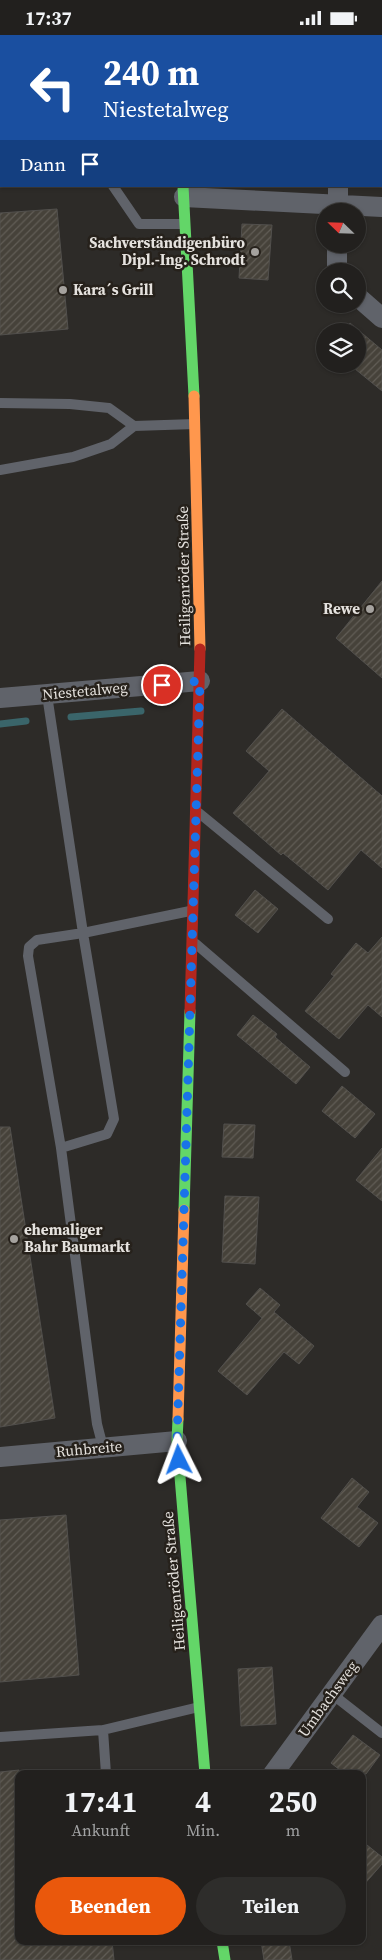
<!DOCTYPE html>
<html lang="de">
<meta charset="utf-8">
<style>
body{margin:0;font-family:"Source Serif 4",serif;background:#2e2d2b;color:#f1f3f6;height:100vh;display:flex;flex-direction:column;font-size:19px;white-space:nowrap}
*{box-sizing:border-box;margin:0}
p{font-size:16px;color:#a2a3a4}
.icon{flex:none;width:28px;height:28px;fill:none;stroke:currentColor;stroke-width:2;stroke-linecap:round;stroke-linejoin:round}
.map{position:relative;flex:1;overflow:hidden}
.details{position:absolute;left:15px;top:1735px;width:351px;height:175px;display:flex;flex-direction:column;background:#22201e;border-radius:10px;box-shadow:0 1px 4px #0004,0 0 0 1px #3f3e3c}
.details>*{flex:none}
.top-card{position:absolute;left:0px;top:0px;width:382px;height:152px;box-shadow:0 1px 4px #0004,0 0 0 1px #3f3e3c;background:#1a4fa0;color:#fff;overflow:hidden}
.needle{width:32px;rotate:293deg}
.fabs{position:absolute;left:316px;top:168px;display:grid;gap:10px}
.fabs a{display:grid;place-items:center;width:50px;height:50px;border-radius:50%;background:#22201e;box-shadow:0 1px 4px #0004,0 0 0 1px #3f3e3c;font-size:25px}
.pin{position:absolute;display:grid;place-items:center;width:42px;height:42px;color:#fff;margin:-21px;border:2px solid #fff;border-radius:50%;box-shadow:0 1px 5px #0007}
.me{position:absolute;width:55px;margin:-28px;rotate:357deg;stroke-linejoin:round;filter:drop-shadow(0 0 4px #0008)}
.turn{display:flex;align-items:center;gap:18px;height:105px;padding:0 20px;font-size:22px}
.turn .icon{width:65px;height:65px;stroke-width:2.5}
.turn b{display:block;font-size:35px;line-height:42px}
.then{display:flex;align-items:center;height:48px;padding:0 20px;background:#0003;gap:10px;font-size:19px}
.eta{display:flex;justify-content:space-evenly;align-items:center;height:85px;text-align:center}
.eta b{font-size:30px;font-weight:700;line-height:35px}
.cta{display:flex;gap:10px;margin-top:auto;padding:10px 20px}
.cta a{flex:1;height:58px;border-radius:30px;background:#ea580c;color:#fff;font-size:20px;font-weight:700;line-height:58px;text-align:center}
.cta a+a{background:#2e2d2b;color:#f1f3f6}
.status{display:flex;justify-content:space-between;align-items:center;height:35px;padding:0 25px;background:#22201e;direction:ltr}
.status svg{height:14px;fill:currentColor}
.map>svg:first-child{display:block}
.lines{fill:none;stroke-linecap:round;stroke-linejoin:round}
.stream{stroke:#3a656a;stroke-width:7}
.building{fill:url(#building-hatch);stroke:#52504d}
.lane{stroke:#60636a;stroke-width:10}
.street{stroke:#60636a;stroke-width:20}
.fast{stroke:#63d668;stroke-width:11}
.slow{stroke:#ff974d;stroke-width:11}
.jam{stroke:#b3261e;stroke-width:11}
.route{stroke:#1a73e8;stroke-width:9;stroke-dasharray:0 16.2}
.poi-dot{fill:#a5a29e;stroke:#26211b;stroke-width:2}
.labels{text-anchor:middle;stroke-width:5;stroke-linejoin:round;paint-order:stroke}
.poi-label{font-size:15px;font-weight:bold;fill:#e5e2de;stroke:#26211b;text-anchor:end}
.street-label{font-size:15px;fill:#e5e2de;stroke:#26211b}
</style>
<div class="status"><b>17:37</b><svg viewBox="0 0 49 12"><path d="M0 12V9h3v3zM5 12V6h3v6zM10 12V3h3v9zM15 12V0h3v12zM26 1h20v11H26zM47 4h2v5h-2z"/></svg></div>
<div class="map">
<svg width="382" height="1925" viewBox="0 0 382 1925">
<defs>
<pattern id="building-hatch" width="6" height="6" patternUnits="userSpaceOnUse" patternTransform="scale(1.25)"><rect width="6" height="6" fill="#46423a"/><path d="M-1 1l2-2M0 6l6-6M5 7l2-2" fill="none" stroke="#615d56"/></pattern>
</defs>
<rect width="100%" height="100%" fill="#2d2b28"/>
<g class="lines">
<!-- stream -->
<path class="stream" d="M 71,682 L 141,676
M 0,689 L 26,686"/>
</g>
<!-- building -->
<path class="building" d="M 57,174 L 68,294 L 0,300 L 0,178 Z
M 242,189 L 272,190 L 268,245 L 239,243 Z
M 350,288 L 382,315 L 382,356 L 349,329 L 358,329 L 358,296 L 342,296 Z
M 382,546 L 382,643 L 336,603 Z
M 282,674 L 382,761 L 382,833 L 361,815 L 328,855 L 283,818 L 281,820 L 233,778 L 269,736 L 246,716 Z
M 255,855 L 278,874 L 258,898 L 235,880 Z
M 382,902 L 382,982 L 368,970 L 339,1004 L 305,976 L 334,941 L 331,939 L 356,908 L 368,918 Z
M 253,980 L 277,999 L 275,1002 L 310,1032 L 296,1049 L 237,1000 Z
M 342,1051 L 375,1079 L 355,1103 L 322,1076 Z
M 224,1089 L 255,1090 L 253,1123 L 222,1122 Z
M 0,1092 L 10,1092 L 55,1383 L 0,1392 Z
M 382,1113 L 382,1166 L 356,1145 Z
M 225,1161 L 259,1162 L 255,1229 L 222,1227 Z
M 260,1253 L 280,1270 L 274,1277 L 314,1311 L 299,1329 L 284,1317 L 247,1360 L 218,1336 L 262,1283 L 246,1269 Z
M 352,1443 L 369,1457 L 357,1472 L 378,1488 L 359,1512 L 321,1483 Z
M 66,1480 L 79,1640 L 0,1647 L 0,1485 Z
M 272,1632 L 276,1689 L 241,1691 L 238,1634 Z
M 353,1700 L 380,1720 L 366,1739 L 345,1739 L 331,1728 Z
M 19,1735 L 19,1906 L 112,1906 L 114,1925 L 0,1925 L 0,1737 Z
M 362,1806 L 382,1822 L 382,1829 L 362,1852 Z
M 261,1906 L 289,1906 L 292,1925 L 264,1925 Z"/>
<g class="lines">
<!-- lane -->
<path class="lane" d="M 14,0 L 15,1
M 0,85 L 1,85
M 0,145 L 1,145
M 113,151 L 139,189 L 184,189
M 0,368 L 70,369 L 109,373 L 134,391
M 0,435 L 73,422 L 111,409 L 134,391 L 195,389
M 47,660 L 83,898 L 114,1084 L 107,1099 L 61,1113 L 97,1389 L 103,1412
M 199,778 L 328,884
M 196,909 L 345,1037
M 61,1113 L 28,921 L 29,912 L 37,905 L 83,898 L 190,876
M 332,1659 L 382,1698
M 103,1695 L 106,1739
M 0,1702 L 103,1695 L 199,1672"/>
<!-- street -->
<path class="street" d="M 381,52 L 382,51
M 184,162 L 382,172
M 338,176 L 338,151
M 337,236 L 337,209
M 358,262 L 382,283
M 0,663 L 200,646
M 0,1422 L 177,1406
M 273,1739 L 382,1590"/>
<!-- fast -->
<path class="fast" d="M 172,0 L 172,1
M 183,151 L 194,361
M 184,1175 L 190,976
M 178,1384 L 177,1406 L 205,1739
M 222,1906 L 225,1925"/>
<!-- slow -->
<path class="slow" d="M 194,361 L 200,614
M 178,1384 L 184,1175"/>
<!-- jam -->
<path class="jam" d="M 190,976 L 200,614"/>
</g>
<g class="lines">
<!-- route -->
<path class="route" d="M 162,650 L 200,646 L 177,1406 L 179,1425"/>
</g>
<!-- markers -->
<g class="poi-dot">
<circle cx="255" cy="217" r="5"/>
<circle cx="63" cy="255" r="5"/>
<circle cx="370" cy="574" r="5"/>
<circle cx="14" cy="1204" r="5"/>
</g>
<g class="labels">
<!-- poi labels -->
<g class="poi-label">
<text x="245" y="213">Sachverständigenbüro<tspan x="245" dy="17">Dipl.-Ing. Schrodt</tspan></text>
<text x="73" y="260" text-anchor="start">Kara´s Grill</text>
<text x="360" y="579">Rewe</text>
<text x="24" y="1200" text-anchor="start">ehemaliger<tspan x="24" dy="17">Bahr Baumarkt</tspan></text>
</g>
<!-- street labels -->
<g class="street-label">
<text transform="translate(184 541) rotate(-91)" y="5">Heiligenröder Straße</text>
<text transform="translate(85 656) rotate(-5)" y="5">Niestetalweg</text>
<text transform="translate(89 1414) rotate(-5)" y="5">Ruhbreite</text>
<text transform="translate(174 1546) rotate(-95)" y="5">Heiligenröder Straße</text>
<text transform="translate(328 1664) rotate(-54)" y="5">Umbachsweg</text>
</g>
</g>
</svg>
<div class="fabs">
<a><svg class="needle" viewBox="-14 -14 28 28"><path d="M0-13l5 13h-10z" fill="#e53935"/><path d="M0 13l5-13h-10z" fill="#a2a3a4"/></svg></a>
<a><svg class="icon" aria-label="search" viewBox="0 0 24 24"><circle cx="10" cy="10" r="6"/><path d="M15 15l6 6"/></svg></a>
<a><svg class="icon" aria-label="layers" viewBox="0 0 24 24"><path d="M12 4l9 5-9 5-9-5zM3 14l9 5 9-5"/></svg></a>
</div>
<div class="pin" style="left:162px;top:650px;background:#d93025"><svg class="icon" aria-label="arrive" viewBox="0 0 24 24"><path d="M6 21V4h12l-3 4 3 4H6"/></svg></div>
<svg class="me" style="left:179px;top:1425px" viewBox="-20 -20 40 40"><path d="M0-17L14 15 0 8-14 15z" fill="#1a73e8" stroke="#fff" stroke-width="4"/></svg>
<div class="top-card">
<div class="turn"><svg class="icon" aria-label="left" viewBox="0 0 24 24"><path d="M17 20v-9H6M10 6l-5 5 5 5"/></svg><div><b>240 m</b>Niestetalweg</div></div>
<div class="then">Dann<svg class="icon" aria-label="arrive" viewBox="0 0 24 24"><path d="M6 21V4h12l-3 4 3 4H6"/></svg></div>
</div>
<section class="details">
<div class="eta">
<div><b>17:41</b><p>Ankunft</p></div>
<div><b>4</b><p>Min.</p></div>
<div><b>250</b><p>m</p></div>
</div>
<div class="cta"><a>Beenden</a><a>Teilen</a></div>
</section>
</div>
